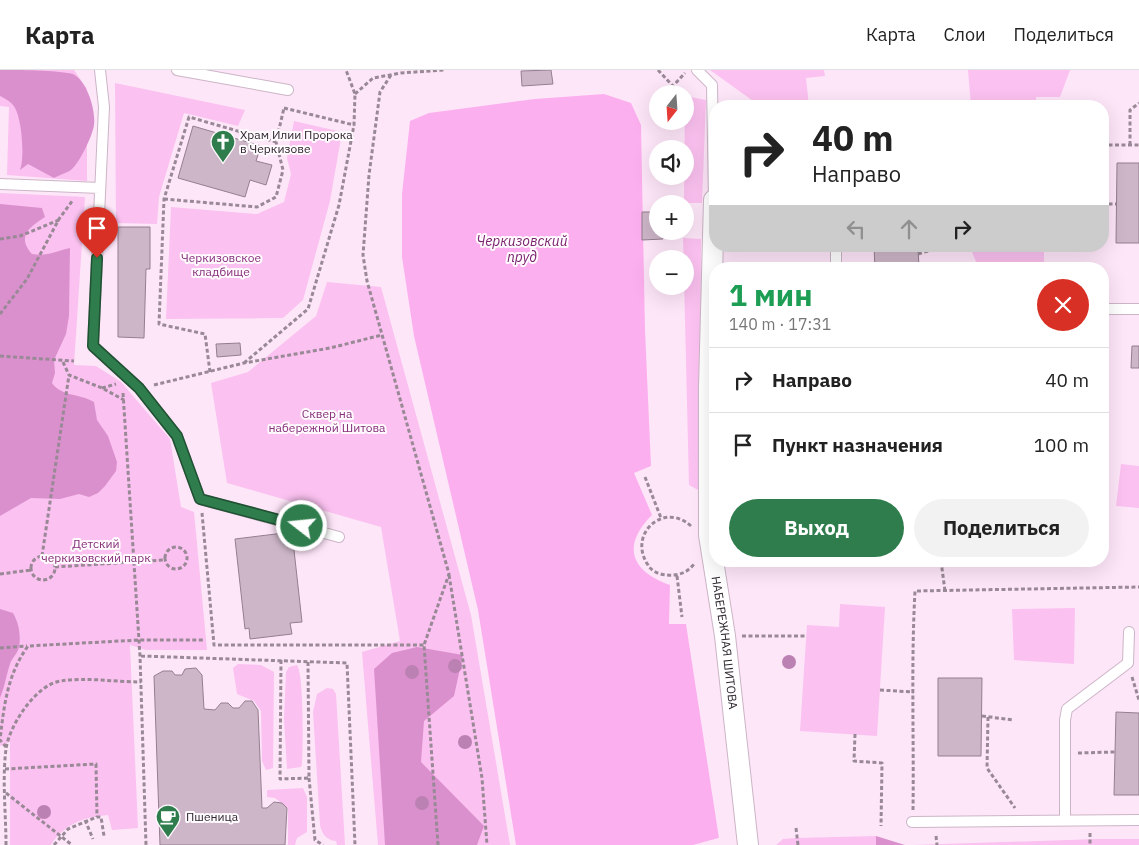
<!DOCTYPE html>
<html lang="ru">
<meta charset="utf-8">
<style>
body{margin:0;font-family:"IBM Plex Sans",sans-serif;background:#f2f2f2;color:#222;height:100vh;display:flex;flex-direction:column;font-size:19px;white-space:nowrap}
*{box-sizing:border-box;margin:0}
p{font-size:16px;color:#767676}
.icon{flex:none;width:28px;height:28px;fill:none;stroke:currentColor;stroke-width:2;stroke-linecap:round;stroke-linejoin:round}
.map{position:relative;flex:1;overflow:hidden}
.side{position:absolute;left:709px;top:192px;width:400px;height:305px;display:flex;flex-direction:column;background:#fff;border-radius:20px;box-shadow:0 5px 20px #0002}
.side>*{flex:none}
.banner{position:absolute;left:709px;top:30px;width:400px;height:152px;border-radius:20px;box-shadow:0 5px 20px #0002;background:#fff;color:#222;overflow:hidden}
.needle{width:32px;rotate:197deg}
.fabs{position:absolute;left:649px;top:15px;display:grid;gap:10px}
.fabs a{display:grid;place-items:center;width:45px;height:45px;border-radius:50%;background:#fff;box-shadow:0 5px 20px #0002;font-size:25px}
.pin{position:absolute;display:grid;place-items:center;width:42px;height:42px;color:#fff;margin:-51px -21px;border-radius:50% 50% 50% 0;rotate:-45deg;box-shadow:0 0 5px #0007}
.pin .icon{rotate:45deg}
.me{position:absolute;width:55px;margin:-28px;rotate:286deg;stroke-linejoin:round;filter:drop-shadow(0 0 4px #0008)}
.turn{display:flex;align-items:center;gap:18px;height:105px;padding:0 20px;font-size:22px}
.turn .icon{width:65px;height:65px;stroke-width:2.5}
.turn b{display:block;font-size:35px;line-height:42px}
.lanes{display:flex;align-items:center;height:48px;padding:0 20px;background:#0003;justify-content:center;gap:25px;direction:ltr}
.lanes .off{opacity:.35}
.round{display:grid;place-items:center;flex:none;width:52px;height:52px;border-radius:26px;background:#f2f2f2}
.head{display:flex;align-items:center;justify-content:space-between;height:85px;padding:0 20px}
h1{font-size:30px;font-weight:700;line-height:38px;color:#1e9e55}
.cta{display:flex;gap:10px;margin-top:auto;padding:10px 20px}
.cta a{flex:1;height:58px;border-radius:30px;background:#2f7d4d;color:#fff;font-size:20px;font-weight:700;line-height:58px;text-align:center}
.cta a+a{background:#f2f2f2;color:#222}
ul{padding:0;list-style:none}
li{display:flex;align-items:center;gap:15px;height:65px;padding:0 20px;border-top:1px solid #e0e0e0}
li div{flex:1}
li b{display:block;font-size:19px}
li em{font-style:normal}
header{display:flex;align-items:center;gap:30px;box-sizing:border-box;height:70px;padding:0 25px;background:#fff;border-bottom:1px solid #e0e0e0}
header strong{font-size:24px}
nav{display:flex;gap:28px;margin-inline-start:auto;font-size:18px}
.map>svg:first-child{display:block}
.green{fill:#fbc1f0}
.forest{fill:#db90ce}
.water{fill:#fcafee}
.pier{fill:#fee6f9}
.building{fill:#cdb6c8;stroke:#947f90}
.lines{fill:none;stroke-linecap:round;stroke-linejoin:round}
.lane-casing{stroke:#ccb5c7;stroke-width:12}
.street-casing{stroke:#ccb5c7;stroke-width:22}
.path{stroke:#998996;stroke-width:3;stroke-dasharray:4 2.5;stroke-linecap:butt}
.lane{stroke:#fff;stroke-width:10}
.street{stroke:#fff;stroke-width:20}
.tree{fill:#bc81b3}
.route-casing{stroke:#1f5132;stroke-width:12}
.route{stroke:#2f7d4d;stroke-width:9}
.labels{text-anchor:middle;stroke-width:4;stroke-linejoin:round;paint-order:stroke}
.poi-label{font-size:12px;fill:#2e262d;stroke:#fffafe;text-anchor:start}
.park-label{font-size:12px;fill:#862f7a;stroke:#fffafe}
.street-label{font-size:12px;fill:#2e262d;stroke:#fffafe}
.water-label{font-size:14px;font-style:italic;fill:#79236f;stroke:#fffafe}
</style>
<header>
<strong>Карта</strong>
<nav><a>Карта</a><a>Слои</a><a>Поделиться</a></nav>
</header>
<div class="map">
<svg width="1139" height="775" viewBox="0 0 1139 775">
<rect width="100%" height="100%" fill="#fee6f9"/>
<!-- green -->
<path class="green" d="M 0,0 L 74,0 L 87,19 L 87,111 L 7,105 L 9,37 L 0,36 Z
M 710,0 L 824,0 L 825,6 L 806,8 L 809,36 L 760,36 Z
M 968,0 L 1070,0 L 1060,27 L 1036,27 L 1036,36 L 971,36 Z
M 115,13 L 245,40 L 238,56 L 184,43 L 159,127 L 157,154 L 116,153 Z
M 685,26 L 706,30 L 702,133 L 684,133 Z
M 294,51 L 342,62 L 330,131 L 303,230 L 283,248 L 166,249 L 171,137 L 257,144 L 284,132 L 291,104 L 287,88 Z
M 0,123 L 85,127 L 74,295 L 96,296 L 121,312 L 170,369 L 181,437 L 194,442 L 207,580 L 146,580 L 130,575 L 138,758 L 112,760 L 108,745 C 84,747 64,754 51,775 L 10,775 L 10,672 L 0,676 Z
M 683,168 L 701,169 L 700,421 L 689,415 Z
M 1044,176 L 1044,199 L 979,199 L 970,177 Z
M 327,212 L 381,217 L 471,545 L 510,775 L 378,775 L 362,582 L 400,571 L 381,457 L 227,413 L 211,313 L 248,302 L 316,246 Z
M 1121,394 L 1139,396 L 1139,438 L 1116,436 Z
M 840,534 L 885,537 L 877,666 L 800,661 L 807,555 L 839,557 Z
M 1075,538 L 1074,594 L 1014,590 L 1012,539 Z
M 238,594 L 261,595 L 274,602 L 273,698 L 266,700 L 262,691 L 261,641 L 254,631 L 237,624 L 233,598 Z
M 297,595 C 304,604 303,678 302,694 L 301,697 L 287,699 L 284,649 L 286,602 L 289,597 Z
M 327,618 L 333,619 L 336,624 L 345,775 L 337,775 L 336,771 C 326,770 322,764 320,755 L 313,642 L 317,624 Z
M 303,718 L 307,727 L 307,762 L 297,768 L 295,775 L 288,775 L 288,738 L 275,728 L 267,727 L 267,720 Z
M 876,766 L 876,775 L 776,775 L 783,769 L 797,768 Z
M 1098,769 L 1139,769 L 1139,775 L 912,775 Z"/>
<!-- forest -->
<path class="forest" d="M 0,0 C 19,0 56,0 73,4 C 87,11 96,40 94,55 C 93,65 79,94 71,100 C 67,103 59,105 54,108 L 28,94 L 20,100 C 25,88 22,45 13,35 C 10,31 4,28 0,26 Z
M 0,134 L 42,138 L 45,147 C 30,157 16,166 32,184 C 47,187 56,181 70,178 L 69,246 L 66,264 L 54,290 L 55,303 L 52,313 C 62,327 79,323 94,332 L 97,350 L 108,366 L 117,392 L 116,401 L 105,416 L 98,423 L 89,427 L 79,424 L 60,429 L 31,428 L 0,446 Z
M 0,539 L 13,543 C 19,553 21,566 19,577 C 18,583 12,588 10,594 C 6,606 5,616 0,628 Z
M 417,577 L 463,585 L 454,626 L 424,651 L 421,692 L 484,756 L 477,775 L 385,775 L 374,599 L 392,583 Z
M 876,766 L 905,775 L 876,775 Z"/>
<!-- water -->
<path class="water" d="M 604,24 L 631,33 L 641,55 L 645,260 L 651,396 L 634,403 L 652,445 C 621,476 631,501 670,515 L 669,554 L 686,554 L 720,775 L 516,775 L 478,540 L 414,266 L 402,187 L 402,124 L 410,51 L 429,43 L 535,29 Z"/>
<!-- pier -->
<path class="pier" d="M 722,767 L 723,775 L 693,775 Z"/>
<!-- building -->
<path class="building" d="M 551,0 L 553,14 L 522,16 L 521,1 Z
M 1042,32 L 1059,32 L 1058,36 L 1042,36 Z
M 193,56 L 261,76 L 256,91 L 272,95 L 266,115 L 250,110 L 245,127 L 178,108 Z
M 1117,93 L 1139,93 L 1139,173 L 1116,173 Z
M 642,142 L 658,142 L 658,161 L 663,161 L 663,169 L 642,170 Z
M 118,157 L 150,157 L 150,199 L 146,199 L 144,268 L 118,267 Z
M 874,176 L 918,176 L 919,199 L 875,199 Z
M 240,273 L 241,285 L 217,287 L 216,274 Z
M 1132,276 L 1139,276 L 1139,298 L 1131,298 Z
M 292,462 L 302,552 L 290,553 L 292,564 L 250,569 L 249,558 L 245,559 L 235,469 Z
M 196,598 L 202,605 L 204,639 L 215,640 L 221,633 L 228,633 L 233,638 L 239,638 L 245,631 L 252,631 L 258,640 L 262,738 L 267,738 L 274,732 L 282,733 L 287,738 L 285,775 L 160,775 L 154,606 L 163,601 L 172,601 L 175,605 L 182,605 L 185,599 Z
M 938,608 L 982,608 L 981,686 L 938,686 Z
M 1116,642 L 1139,643 L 1139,725 L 1114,725 Z"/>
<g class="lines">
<defs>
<path id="lane" d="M 100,0 L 104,37 L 93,276 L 139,318 L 177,366 L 200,429 L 339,467
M 177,0 L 288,20
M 697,0 L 712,15 L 714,130
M 0,114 L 100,118
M 836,199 L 836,176
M 1102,239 L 1139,239
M 1065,750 L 1065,650 L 1067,639 L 1128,593 L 1129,562
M 912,752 L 1139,750"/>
<g id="street">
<path id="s1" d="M 714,130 L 709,318 L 709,465 L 725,566 L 748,775"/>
</g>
</defs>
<!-- lane casing -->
<use href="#lane" class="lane-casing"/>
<!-- street casing -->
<use href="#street" class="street-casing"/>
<!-- path -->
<path class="path" d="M 658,0 L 673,16 L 685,3
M 391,5 L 380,22 L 369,105 L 363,185 L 367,211 L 449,504 L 424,575 L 438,775
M 355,24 L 373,8 L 401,3 L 444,0
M 284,38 L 354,55
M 1102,75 L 1139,75
M 1130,75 L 1130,40 L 1139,33
M 164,129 L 257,137 L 276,127 L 283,100 L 276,72
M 1102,134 L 1116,134
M 0,169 L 20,166 L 59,150
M 918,184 L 945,176
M 0,244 L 27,209 L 59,149 L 73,130
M 0,286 L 74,291
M 63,292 L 69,305 L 102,318 L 124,330
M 244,293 L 308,239 L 339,135 L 354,55 L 355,24 L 346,0
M 210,302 L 205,264 L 159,254 L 164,129 L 189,47 L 276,72 L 284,38
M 154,315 L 244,293 L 330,278 L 382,265
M 102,318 L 116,314
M 123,323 L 140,586 L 146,775
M 645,407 L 661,448
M 202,443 L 214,575 L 424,575
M 691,456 C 664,431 627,464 648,495 C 651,501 660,505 667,505 C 678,506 687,503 694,494
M165 488a11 11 0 1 1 22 0a11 11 0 1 1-22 0Z
M31 498a12 12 0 1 1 24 0a12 12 0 1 1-24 0Z
M 42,486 L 69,305
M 941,491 L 945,521
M 55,497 L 164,490
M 0,504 L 31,500
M 449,505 L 482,708 L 487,775
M 677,506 L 682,547
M 742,566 L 807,566
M 0,578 L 27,576
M 141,586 L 347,593 L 355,775
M 281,590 L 280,709 L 309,708 L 308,592
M 1132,607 L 1139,630
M 880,620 L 914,622
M 982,646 L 1013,650
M 988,647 L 987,698 L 1015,738
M 855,664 L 854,691 L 882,693 L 881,756
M 6,677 L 0,670 C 4,636 7,605 28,576 L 139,570 L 205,570
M 1078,683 L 1115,682
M 5,699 L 96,694 L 97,747
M 309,708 L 315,770 L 323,775
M 6,723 L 72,775
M 913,740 C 914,667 911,594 915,521 L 1139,517
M 85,750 L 93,769
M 796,758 L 798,775
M 1090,763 L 1090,775
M 936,766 L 937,775
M 6,775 C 6,744 2,710 6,679 C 9,656 36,614 61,611 C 85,607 116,612 141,612
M 54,775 L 68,759 L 97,747 L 101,747 L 104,766"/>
<!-- lane -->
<use href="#lane" class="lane"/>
<!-- street -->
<use href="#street" class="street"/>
</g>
<!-- trees -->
<g class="tree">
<circle cx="789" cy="592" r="7"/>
<circle cx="455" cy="596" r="7"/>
<circle cx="412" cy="602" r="7"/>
<circle cx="465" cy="672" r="7"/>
<circle cx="422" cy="733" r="7"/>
<circle cx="44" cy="742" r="7"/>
</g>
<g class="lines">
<defs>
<path id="route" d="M 97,188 L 93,276 L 139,318 L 177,366 L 200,429 L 302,456"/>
</defs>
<!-- route casing -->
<use href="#route" class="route-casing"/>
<!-- route -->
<use href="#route" class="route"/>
</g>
<!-- icons -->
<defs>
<symbol id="church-pin" viewBox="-11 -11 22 30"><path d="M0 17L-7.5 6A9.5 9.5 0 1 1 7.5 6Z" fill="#2f7d4d" stroke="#fffafe"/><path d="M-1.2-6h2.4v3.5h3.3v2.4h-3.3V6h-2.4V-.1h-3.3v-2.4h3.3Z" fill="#fff"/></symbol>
<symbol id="cafe-pin" viewBox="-11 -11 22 30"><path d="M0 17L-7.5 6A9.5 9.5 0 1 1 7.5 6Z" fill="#2f7d4d" stroke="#fffafe"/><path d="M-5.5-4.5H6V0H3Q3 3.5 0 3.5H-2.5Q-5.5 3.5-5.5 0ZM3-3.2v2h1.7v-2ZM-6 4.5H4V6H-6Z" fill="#fff"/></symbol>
</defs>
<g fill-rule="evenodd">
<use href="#church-pin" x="209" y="58" width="28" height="38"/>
<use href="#cafe-pin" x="154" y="733" width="28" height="38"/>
</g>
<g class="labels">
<!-- poi labels -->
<g class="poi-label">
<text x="240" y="69">Храм Илии Пророка<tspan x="240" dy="14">в Черкизове</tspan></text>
<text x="186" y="751">Пшеница</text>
</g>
<!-- park labels -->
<g class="park-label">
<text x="221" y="192">Черкизовское<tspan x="221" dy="14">кладбище</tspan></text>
<text x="327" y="348">Сквер на<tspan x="327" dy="14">набережной Шитова</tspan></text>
<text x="96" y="478">Детский<tspan x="96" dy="14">черкизовский парк</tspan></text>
</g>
<!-- street labels -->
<g class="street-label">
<text dy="4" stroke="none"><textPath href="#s1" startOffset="444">НАБЕРЕЖНАЯ ШИТОВА</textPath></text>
</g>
<!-- water labels -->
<g class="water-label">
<text x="522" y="176">Черкизовский<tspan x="522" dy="16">пруд</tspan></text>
</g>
</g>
</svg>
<div class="fabs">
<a><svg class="needle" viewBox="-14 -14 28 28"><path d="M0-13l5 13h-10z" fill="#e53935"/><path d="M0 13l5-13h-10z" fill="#767676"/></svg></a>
<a><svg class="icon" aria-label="sound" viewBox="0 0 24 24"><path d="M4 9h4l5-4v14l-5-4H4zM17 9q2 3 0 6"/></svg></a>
<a>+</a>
<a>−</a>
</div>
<div class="pin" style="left:97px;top:188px;background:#d93025"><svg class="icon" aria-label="arrive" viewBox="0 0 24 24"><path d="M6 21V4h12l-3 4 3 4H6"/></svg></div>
<svg class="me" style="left:302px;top:456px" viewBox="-20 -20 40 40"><circle r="17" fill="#2f7d4d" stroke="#fff" stroke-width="3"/><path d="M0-11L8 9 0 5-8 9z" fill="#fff"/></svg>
<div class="banner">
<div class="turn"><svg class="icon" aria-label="right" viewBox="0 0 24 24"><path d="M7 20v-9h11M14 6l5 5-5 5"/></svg><div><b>40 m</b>Направо</div></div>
<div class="lanes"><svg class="icon off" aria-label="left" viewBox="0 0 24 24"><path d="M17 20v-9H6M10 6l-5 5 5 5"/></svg><svg class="icon off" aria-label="ahead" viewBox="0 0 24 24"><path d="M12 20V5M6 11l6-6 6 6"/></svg><svg class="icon" aria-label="right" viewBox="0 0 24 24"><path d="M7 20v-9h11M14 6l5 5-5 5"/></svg></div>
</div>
<section class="side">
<div class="head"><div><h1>1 мин</h1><p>140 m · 17:31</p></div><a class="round" style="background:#d93025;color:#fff"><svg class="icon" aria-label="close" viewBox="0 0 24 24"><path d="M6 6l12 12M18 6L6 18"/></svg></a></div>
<ul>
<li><svg class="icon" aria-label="right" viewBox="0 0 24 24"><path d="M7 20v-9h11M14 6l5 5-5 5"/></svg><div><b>Направо</b></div><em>40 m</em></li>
<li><svg class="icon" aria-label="arrive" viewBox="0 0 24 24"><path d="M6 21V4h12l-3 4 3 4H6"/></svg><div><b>Пункт назначения</b></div><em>100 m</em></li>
</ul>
<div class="cta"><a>Выход</a><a>Поделиться</a></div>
</section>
</div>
